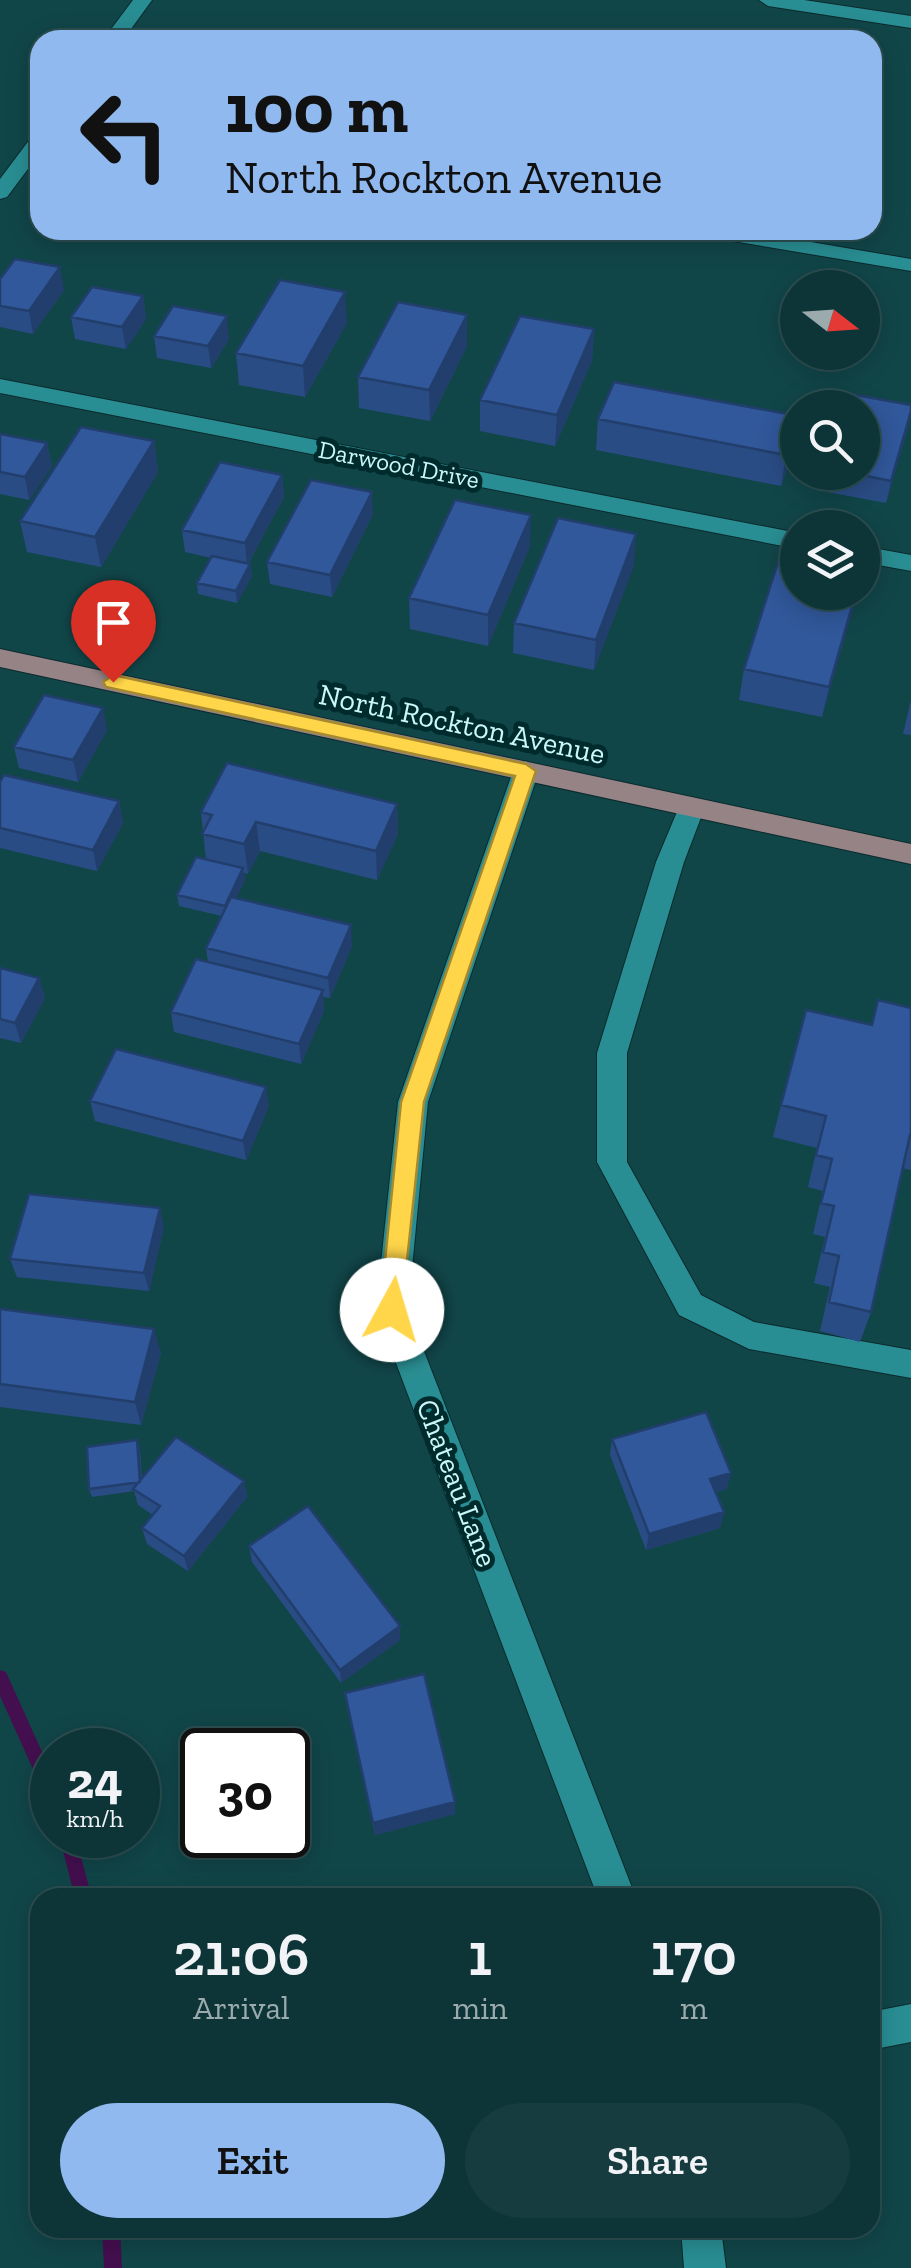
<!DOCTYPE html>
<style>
body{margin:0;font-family:"Zilla Slab",serif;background:#163c3f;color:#f1f3f6;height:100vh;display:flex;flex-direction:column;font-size:38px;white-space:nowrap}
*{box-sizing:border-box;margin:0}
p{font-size:32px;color:#9aaaad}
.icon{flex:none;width:55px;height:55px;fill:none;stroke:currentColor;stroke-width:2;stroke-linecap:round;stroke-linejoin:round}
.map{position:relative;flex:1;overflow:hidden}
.panel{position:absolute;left:30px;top:1888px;width:850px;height:350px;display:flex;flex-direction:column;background:#0d3437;border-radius:30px;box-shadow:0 5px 25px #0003,0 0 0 2px #2d4f52}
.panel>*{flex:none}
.guide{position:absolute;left:30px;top:30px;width:852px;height:210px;border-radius:30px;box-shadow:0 5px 25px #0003,0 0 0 2px #2d4f52;background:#90b9f0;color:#111;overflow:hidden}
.needle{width:65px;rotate:107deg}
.tools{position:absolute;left:780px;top:270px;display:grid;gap:20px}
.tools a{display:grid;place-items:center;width:100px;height:100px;border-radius:50%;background:#0d3437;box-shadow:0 5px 25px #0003,0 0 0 2px #2d4f52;font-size:50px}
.speed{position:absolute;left:30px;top:1728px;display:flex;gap:20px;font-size:50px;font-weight:700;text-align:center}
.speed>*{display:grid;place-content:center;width:130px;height:130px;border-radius:50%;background:#0d3437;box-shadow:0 5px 25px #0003,0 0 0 2px #2d4f52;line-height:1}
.speed small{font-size:25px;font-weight:400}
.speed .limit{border:5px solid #111;border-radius:15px;background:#fff;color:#111}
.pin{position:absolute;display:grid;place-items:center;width:85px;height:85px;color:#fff;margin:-102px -42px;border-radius:50% 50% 50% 0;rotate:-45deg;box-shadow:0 0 10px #0007}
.pin .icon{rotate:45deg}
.me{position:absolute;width:110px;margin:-55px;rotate:6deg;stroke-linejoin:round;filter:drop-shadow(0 0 8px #0008)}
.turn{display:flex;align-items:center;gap:35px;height:210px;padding:0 30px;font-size:45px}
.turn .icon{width:130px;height:130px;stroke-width:2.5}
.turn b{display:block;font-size:70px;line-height:85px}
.eta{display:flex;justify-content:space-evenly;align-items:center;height:170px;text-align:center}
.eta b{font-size:60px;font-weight:600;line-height:70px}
.action{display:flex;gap:20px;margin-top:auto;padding:20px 30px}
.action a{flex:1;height:115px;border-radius:60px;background:#90b9f0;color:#111;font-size:40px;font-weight:600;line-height:115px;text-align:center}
.action a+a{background:#163c3f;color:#f1f3f6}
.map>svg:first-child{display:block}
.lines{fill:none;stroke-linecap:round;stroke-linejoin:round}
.stream{fill:#440f4f;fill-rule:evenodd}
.minor-casing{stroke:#0b2a2c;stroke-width:2}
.major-casing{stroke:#0b2a2c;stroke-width:2}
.minor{fill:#298e93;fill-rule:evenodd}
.major{fill:#968386;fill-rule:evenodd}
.wall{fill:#2a4c85}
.shaded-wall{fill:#223e6c}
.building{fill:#31589b;stroke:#223e6c;stroke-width:2.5}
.route{fill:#ffd54a;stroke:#a68a30;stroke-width:2.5}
.labels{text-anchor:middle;stroke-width:10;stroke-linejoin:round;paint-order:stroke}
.far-street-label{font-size:25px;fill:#cbf7f9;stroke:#002b2d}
.street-label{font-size:30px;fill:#cbf7f9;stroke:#002b2d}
</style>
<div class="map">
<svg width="911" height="2268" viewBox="0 0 911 2268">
<rect width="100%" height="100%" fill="#114649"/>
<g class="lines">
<!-- stream -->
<path class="stream" d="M 0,1670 L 6,1672 L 52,1774 L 52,1800 L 46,1798 L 0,1696 Z
M 59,1835 L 75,1835 L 92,1898 L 75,1898 Z
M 102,2228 L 120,2228 L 122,2268 L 104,2268 Z"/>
<defs>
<path id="minor" d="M 133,0 L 152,0 L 123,40 L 103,40 Z
M 759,0 L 804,0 L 911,16 L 911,28 L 768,6 Z
M 40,133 L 40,153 L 7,197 L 0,199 L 0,179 L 33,135 Z
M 693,230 L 740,230 L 911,259 L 911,271 L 703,236 Z
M 0,379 L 798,533 L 798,549 L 0,393 Z
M 862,546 L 911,555 L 911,571 L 862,562 Z
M 526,761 L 539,771 L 428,1102 L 408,1310 L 636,1898 L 598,1898 L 376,1310 L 398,1102 L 513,771 Z
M 692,797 L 705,807 L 684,862 L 627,1053 L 627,1162 L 701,1295 L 754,1322 L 911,1350 L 911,1378 L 749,1349 L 679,1315 L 597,1162 L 597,1053 L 656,862 L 679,807 Z
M 911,2004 L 911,2042 L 870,2050 L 870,2012 Z
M 681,2228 L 721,2228 L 726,2268 L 684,2268 Z"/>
<path id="major" d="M 0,649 L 911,844 L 911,864 L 0,667 Z"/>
</defs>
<!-- minor casing -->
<use href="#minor" class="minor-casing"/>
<!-- major casing -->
<use href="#major" class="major-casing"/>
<!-- minor -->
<use href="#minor" class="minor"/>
<!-- major -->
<use href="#major" class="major"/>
</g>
<!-- wall -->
<path class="wall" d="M 0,279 L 64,290 L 33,334 L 0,327 Z
M 143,296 L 146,319 L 126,349 L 75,339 L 71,317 Z
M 347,323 L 305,397 L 239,385 L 236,353 Z
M 594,329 L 592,360 L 555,446 L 480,431 L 480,400 Z
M 154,336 L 229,339 L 211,368 L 157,358 Z
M 467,346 L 430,421 L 359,408 L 358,377 Z
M 598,419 L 794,447 L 781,486 L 596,450 Z
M 908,428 L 886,503 L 822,491 L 826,472 L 862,472 Z
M 0,434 L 47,443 L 52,466 L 29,500 L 0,494 Z
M 154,441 L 158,472 L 101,567 L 27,552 L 20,521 Z
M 282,475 L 284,497 L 248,564 L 250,564 L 252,576 L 237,603 L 198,594 L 197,583 L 211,558 L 185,552 L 182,530 Z
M 373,514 L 332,597 L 270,584 L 267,562 Z
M 530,546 L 488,646 L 410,629 L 409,598 Z
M 634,565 L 594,670 L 513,653 L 514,623 Z
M 798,592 L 857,592 L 822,717 L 739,700 L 744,669 Z
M 911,700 L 911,735 L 903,734 Z
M 107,730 L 78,782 L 19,768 L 14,747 Z
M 0,782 L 119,801 L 123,823 L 97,871 L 0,848 Z
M 397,804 L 398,834 L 377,880 L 260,851 L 248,874 L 244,873 L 245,880 L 236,898 L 352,946 L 330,998 L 323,997 L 324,1011 L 301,1064 L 174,1032 L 171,1012 L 208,962 L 206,948 L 222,916 L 179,906 L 177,895 L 206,860 L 201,812 Z
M 0,968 L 39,978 L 45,998 L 21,1043 L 0,1038 Z
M 878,1000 L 911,1008 L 911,1170 L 902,1168 L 871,1312 L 860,1342 L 820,1331 L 830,1287 L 814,1283 L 825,1237 L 813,1234 L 823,1191 L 808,1187 L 817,1148 L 773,1137 L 781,1105 L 871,1025 Z
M 90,1101 L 269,1106 L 246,1160 L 95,1121 Z
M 164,1227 L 149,1291 L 17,1277 L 10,1259 Z
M 0,1309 L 161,1353 L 141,1425 L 0,1407 Z
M 612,1439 L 727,1489 L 716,1492 L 724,1512 L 720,1528 L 646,1550 L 610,1455 Z
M 140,1448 L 142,1478 L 244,1481 L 247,1497 L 188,1571 L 147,1544 L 142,1528 L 153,1515 L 138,1505 L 134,1491 L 92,1497 L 89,1489 Z
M 249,1546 L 400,1640 L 341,1683 L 252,1562 Z
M 345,1693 L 455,1814 L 375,1835 Z"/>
<!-- shaded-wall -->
<path class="shaded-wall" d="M 60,267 L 64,290 L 33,334 L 29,311 Z
M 345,292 L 347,323 L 305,397 L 303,366 Z
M 143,296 L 146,319 L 126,349 L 122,327 Z
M 467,315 L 467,346 L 430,421 L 429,390 Z
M 227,316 L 229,339 L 211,368 L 208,346 Z
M 594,329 L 592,360 L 555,446 L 557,415 Z
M 911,411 L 908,428 L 886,503 L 891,481 Z
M 798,420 L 794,447 L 781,486 L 786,455 Z
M 154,441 L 158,472 L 101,567 L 95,537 Z
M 47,443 L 52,466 L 29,500 L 25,477 Z
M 282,475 L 284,497 L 247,565 L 245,543 Z
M 372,492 L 373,514 L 332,597 L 330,575 Z
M 531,515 L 530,546 L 488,646 L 488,615 Z
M 636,534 L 634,565 L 594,670 L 596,640 Z
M 250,564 L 252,576 L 237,603 L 236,591 Z
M 856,592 L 853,609 L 822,717 L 829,687 Z
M 103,708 L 107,730 L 78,782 L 73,760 Z
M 119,801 L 123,823 L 97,871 L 93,850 Z
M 397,804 L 398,834 L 377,880 L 376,851 Z
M 256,822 L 260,851 L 248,874 L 244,844 Z
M 243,868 L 245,880 L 227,917 L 225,906 Z
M 351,925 L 352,946 L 330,998 L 328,978 Z
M 39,978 L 45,998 L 21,1043 L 15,1023 Z
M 323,990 L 324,1011 L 301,1064 L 299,1044 Z
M 266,1087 L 269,1106 L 246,1160 L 243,1141 Z
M 160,1208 L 164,1227 L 149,1291 L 144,1273 Z
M 154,1329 L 161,1353 L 141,1425 L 135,1402 Z
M 137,1440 L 140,1448 L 142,1490 L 140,1482 Z
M 731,1473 L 727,1489 L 706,1495 L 710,1479 Z
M 244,1481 L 247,1497 L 188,1571 L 184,1556 Z
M 724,1512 L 720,1528 L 646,1550 L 649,1534 Z
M 400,1626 L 400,1640 L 341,1683 L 340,1670 Z
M 455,1802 L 455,1814 L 375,1835 L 373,1823 Z"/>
<!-- building -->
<path class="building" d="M 15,259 L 60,267 L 29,311 L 0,306 L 0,279 Z
M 280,280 L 345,292 L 303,366 L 236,353 Z
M 92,287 L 143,296 L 122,327 L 71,317 Z
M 398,302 L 467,315 L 429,390 L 358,377 Z
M 173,306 L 227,316 L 208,346 L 154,336 Z
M 520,316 L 594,329 L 557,415 L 480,400 Z
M 614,382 L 798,416 L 798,420 L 786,455 L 598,419 Z
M 850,394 L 911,405 L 911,411 L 891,481 L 847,472 L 862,472 L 862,408 L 845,408 Z
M 81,427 L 154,441 L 95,537 L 20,521 Z
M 0,434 L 47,443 L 25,477 L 0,472 Z
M 220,462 L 282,475 L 245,543 L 182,530 Z
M 311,480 L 372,492 L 330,575 L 267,562 Z
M 455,500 L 531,515 L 488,615 L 409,598 Z
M 558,518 L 636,534 L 596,640 L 514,623 Z
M 212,556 L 250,564 L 236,591 L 197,583 Z
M 778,562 L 798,566 L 798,592 L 856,592 L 829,687 L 744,669 Z
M 44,695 L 103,708 L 73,760 L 14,747 Z
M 227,763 L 397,804 L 376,851 L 256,822 L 244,844 L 202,834 L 212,815 L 201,812 Z
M 4,775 L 119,801 L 93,850 L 0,828 L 0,782 Z
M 196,857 L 243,868 L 225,906 L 177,895 Z
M 231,897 L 351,925 L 328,978 L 206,948 Z
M 196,959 L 323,990 L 299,1044 L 171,1012 Z
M 0,968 L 39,978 L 15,1023 L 0,1019 Z
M 878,1000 L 911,1008 L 911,1135 L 910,1135 L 871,1312 L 829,1302 L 839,1256 L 823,1252 L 834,1206 L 821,1203 L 832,1159 L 816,1155 L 826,1116 L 781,1105 L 806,1010 L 872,1025 Z
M 116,1049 L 266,1087 L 243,1141 L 90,1101 Z
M 29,1194 L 160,1208 L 144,1273 L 10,1259 Z
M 0,1309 L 154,1329 L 135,1402 L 0,1384 Z
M 706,1412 L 731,1473 L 710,1479 L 724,1512 L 649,1534 L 612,1439 Z
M 176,1437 L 244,1481 L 184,1556 L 142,1528 L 160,1506 L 133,1489 Z
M 137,1440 L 140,1482 L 89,1489 L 87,1447 Z
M 308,1506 L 400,1626 L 340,1670 L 249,1546 Z
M 424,1674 L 455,1802 L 373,1823 L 345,1693 Z"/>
<!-- route -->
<path class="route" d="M 113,675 L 526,764 L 536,771 L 424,1102 L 401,1317 L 384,1317 L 380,1310 L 401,1102 L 515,776 L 106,687 L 103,682 Z"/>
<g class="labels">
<!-- far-street labels -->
<g class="far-street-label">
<text transform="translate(399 464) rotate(11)" y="9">Darwood Drive</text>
</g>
<!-- street labels -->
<g class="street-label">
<text transform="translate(462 724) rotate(12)" y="10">North Rockton Avenue</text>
<text transform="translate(457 1483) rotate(69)" y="10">Chateau Lane</text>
</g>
</g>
</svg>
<div class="tools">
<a><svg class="needle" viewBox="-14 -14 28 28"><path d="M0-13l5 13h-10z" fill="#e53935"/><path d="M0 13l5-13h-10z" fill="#9aaaad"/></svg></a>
<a><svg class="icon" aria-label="search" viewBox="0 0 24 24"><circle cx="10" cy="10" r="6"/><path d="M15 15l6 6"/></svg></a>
<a><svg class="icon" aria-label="layers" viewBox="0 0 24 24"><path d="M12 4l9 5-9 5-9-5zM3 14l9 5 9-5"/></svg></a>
</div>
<div class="speed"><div>24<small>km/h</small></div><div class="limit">30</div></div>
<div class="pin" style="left:113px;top:682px;background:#d93025"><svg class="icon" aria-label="arrive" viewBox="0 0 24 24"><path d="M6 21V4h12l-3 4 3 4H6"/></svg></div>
<svg class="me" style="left:392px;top:1310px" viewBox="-20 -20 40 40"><circle r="19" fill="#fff"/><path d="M0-13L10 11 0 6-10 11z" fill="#ffd54a"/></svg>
<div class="guide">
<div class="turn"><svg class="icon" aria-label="left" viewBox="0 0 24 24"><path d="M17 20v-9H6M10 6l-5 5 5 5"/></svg><div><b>100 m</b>North Rockton Avenue</div></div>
</div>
<section class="panel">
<div class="eta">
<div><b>21:06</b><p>Arrival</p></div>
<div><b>1</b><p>min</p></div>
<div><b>170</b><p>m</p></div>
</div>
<div class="action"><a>Exit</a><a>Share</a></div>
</section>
</div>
